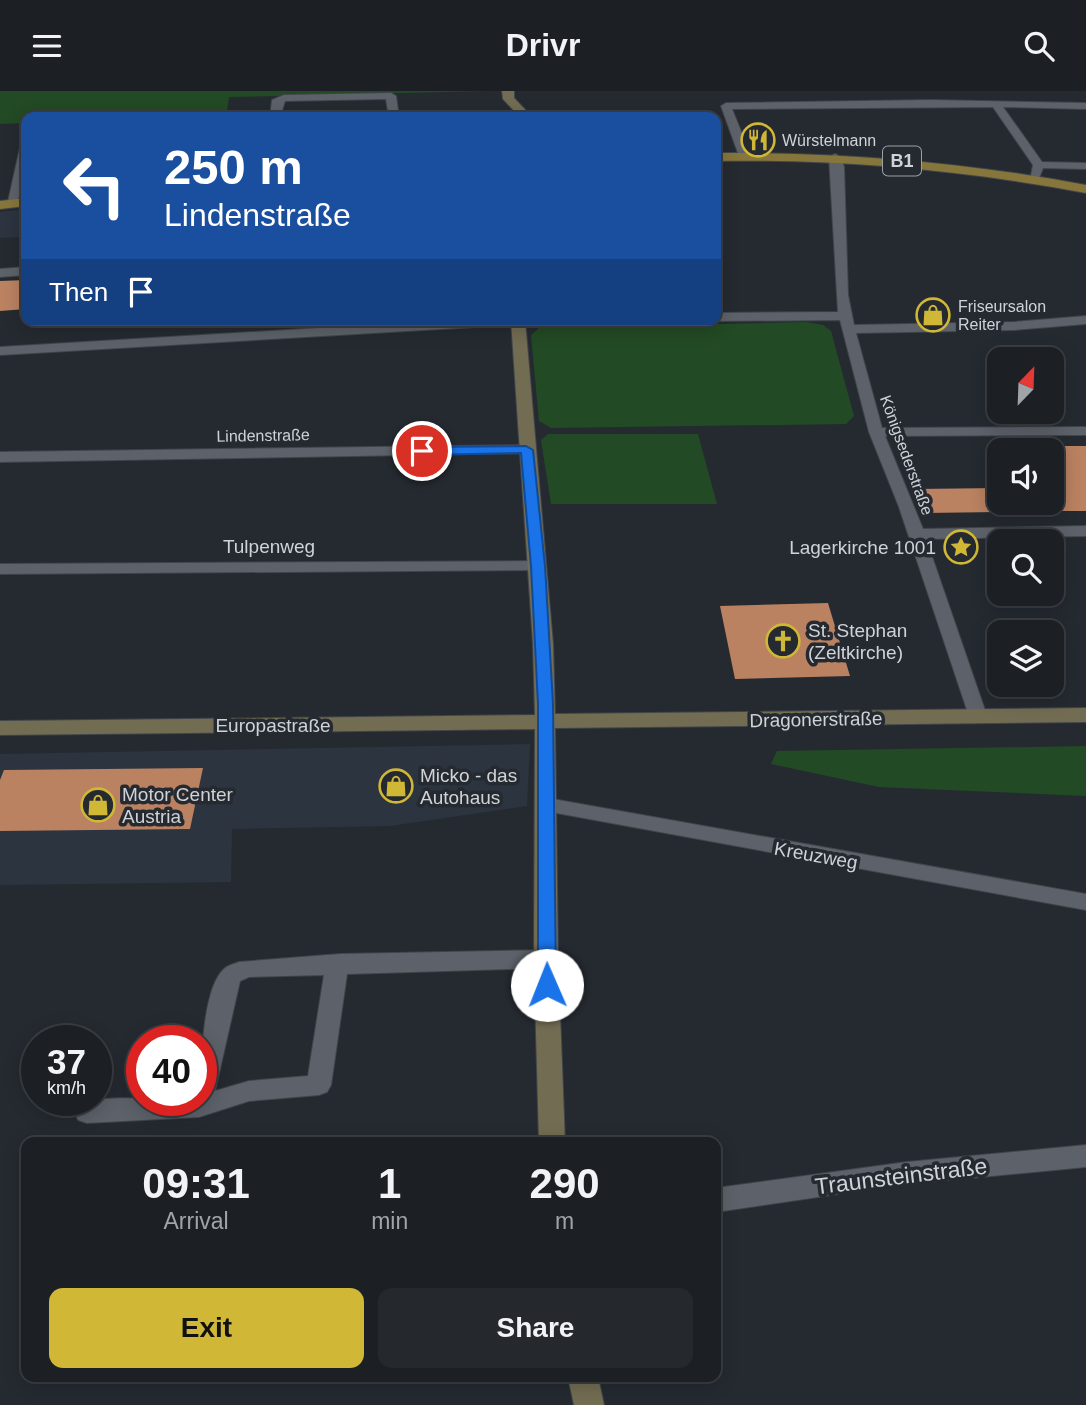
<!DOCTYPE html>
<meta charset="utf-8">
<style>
body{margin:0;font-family:Arial,sans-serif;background:#25282d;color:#f1f3f6;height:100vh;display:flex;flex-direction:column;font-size:26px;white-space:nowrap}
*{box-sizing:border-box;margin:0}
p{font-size:23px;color:#a0a3a7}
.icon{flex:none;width:38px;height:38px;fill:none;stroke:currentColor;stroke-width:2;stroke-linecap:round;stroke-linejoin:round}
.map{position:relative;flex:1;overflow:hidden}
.panel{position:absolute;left:21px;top:1046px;width:700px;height:245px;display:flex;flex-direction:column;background:#1c2025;border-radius:14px;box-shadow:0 4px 18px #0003,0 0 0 2px #3a3e42}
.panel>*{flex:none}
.guide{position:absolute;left:21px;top:21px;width:700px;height:214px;border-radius:14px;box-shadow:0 4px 18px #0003,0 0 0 2px #3a3e42;background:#1a4fa0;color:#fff;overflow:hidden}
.needle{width:46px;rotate:23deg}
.controls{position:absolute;left:987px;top:256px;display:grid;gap:14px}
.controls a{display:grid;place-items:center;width:77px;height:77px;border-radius:14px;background:#1c2025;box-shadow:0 4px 18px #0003,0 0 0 2px #3a3e42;font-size:35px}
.speed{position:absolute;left:21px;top:934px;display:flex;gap:14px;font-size:35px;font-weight:700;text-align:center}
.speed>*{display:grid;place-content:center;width:91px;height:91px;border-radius:50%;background:#1c2025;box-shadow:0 4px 18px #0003,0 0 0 2px #3a3e42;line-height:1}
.speed small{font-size:18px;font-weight:400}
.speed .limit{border:10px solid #d22;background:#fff;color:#111}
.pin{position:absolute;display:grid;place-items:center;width:60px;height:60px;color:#fff;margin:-30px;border:4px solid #fff;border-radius:50%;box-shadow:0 2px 7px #0007}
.me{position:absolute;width:77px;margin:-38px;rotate:359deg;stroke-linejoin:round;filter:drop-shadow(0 0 5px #0008)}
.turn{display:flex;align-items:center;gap:24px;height:147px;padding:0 28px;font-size:32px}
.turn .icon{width:91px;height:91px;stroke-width:2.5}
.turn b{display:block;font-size:49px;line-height:60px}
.then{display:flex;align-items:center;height:66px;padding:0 28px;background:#0003;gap:14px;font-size:26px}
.eta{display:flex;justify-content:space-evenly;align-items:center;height:119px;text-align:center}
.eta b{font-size:42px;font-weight:800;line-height:49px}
.cta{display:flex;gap:14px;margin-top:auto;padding:14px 28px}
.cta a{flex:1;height:80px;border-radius:14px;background:#d0b736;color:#111;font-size:28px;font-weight:800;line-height:80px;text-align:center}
.cta a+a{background:#25282d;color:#f1f3f6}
header{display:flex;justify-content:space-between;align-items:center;height:91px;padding:0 28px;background:#1c2025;font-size:32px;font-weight:800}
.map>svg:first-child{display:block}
.built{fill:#2c3440}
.green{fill:#224a24}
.building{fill:#ba8261}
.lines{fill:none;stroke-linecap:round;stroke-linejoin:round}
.street-casing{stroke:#40454a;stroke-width:2}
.secondary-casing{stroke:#40454a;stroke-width:2}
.primary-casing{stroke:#40454a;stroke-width:2}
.street{fill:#5d626a;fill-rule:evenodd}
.secondary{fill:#726c52;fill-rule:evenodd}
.primary{fill:#87763b;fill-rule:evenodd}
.route{fill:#1a73e8;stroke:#114b97;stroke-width:2}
.labels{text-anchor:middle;stroke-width:7;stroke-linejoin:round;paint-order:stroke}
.far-poi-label{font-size:16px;fill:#cfd2d7;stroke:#252a31;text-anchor:start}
.far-street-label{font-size:16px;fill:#cfd2d7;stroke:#252a31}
.shield{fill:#252a31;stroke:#9ca0a5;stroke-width:2}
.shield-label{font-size:18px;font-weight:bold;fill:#cfd2d7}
.street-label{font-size:19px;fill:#cfd2d7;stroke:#252a31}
.poi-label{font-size:19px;fill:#cfd2d7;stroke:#252a31;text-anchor:start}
.near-street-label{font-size:23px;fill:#cfd2d7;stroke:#252a31}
</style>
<header><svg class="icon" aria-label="menu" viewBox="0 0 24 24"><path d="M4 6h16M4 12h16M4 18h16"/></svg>Drivr<svg class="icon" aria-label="search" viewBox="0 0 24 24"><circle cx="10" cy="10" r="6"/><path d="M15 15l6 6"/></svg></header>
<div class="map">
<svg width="1086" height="1314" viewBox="0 0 1086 1314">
<rect width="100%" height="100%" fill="#252a31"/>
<!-- built -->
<path class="built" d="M 26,118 L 26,138 L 19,146 L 0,147 L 0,121 Z
M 530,653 L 527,715 L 390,735 L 232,738 L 231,791 L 0,794 L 0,663 Z"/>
<!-- green -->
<path class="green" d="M 0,0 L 489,0 L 229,6 L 226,26 L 26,26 L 26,32 L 0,33 Z
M 807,231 L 823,234 L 831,240 L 854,325 L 846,333 L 551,337 L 539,330 L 531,244 L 539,237 Z
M 548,343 L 698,343 L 717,413 L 551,413 L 541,349 Z
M 1086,655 L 1086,705 L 879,696 L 771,673 L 777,660 Z"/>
<!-- building -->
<path class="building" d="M 26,189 L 26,218 L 0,220 L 0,190 Z
M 1052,355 L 1086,355 L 1086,420 L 1052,420 Z
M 999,397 L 999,421 L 925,422 L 916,398 Z
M 828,512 L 850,585 L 735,588 L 720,515 Z
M 203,677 L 190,738 L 0,740 L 0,689 L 4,679 Z"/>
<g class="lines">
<defs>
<path id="street" d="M 391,2 L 396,5 L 399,26 L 389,26 L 386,8 L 285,10 L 280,26 L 270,26 L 272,9 L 284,4 Z
M 931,9 L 1086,12 L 1086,18 L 1003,16 L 1042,71 L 1086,72 L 1086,78 L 1043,77 L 1038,90 L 1030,90 L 1033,74 L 993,16 L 732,18 L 751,65 L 745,68 L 739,65 L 721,15 L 726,12 Z
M 26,49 L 26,74 L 17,113 L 7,115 L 21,52 Z
M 835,63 L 841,66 L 844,76 L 848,204 L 854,234 L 1014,231 L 1086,225 L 1086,233 L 1014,239 L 856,242 L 882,337 L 1086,336 L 1086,344 L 885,345 L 923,438 L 1086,435 L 1086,445 L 926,448 L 987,625 L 978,631 L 969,625 L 899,416 L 869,341 L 840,229 L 716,230 L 713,229 L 716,229 L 716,222 L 838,221 L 829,66 Z
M 26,176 L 26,184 L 0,186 L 0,178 Z
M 454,229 L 532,229 L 526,233 L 0,264 L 0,256 Z
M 526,354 L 534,359 L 531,362 L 0,371 L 0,361 Z
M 538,470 L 546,475 L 544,479 L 0,483 L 0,473 Z
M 547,707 L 1086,803 L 1086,819 L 540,719 L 537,714 L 540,709 Z
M 546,859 L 554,862 L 557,868 L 554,874 L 546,877 L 347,883 L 331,994 L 327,1001 L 319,1004 L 249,1010 L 199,1026 L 87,1032 L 78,1029 L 75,1021 L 78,1013 C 111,1002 165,1010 201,1010 C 201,980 201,899 224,878 C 228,874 235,873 239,871 L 340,863 ZM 324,884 L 308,985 L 249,990 L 215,1000 L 240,890 L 249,886 Z
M 1086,1054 L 1086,1076 L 907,1093 L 716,1121 L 716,1097 L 907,1071 Z"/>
<path id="secondary" d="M 502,0 L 514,0 L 514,7 L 532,26 L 520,26 L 503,8 Z
M 511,229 L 525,229 L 553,553 L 555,623 L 1086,617 L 1086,631 L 555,637 L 558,868 L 565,1052 L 539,1052 L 534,868 L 535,638 L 0,644 L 0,630 L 535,624 L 533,553 Z
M 568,1286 L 598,1286 L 604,1314 L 574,1314 Z"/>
<path id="primary" d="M 716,62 C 841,61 963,71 1086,94 L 1086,102 C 963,79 841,68 716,70 Z
M 26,107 L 26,115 L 0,118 L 0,110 Z"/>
</defs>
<!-- street casing -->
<use href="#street" class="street-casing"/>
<!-- secondary casing -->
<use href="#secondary" class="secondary-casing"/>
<!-- primary casing -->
<use href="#primary" class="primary-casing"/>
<!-- street -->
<use href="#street" class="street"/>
<!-- secondary -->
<use href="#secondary" class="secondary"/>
<!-- primary -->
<use href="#primary" class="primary"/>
</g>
<!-- route -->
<path class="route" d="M 526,355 L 533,359 L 545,475 L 553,613 L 556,894 L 547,902 L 538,894 L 538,613 L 531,475 L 521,362 L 422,364 L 416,360 L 422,356 Z"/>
<!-- icons -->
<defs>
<symbol id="restaurant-ring" viewBox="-11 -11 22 22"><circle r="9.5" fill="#252a31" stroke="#d0b736" stroke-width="1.5"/><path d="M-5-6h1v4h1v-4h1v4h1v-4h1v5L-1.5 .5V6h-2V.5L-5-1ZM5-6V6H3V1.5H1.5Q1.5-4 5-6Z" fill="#d0b736"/></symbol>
<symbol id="shop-ring" viewBox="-11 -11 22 22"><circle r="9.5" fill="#252a31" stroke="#d0b736" stroke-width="1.5"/><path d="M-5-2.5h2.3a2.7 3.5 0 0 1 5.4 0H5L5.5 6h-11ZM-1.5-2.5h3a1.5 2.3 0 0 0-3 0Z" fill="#d0b736"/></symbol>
<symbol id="sight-ring" viewBox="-11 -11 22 22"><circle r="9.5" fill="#252a31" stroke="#d0b736" stroke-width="1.5"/><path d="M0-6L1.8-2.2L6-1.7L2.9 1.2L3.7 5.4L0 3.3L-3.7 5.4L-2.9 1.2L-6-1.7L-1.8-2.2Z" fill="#d0b736"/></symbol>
<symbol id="church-ring" viewBox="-11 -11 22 22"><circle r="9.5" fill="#252a31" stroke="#d0b736" stroke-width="1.5"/><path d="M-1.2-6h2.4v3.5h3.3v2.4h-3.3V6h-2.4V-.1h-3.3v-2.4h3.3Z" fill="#d0b736"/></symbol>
</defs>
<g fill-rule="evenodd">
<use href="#restaurant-ring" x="739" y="30" width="38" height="38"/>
<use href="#shop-ring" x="914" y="205" width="38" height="38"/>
<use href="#sight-ring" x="942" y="437" width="38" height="38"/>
<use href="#church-ring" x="764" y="531" width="38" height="38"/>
<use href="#shop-ring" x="377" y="676" width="38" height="38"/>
<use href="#shop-ring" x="79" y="695" width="38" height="38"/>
</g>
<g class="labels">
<!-- far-poi labels -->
<g class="far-poi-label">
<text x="782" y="55">Würstelmann</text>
<text x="958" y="221">Friseursalon<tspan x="958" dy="18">Reiter</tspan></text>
</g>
<!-- far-street labels -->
<g class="far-street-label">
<text transform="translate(263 344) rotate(-1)" y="6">Lindenstraße</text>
<text transform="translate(907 364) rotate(70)" y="6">Königsederstraße</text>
</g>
<!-- shield labels -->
<rect class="shield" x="883" y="55.5" width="38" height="29" rx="5"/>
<g class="shield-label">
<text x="902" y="76">B1</text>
</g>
<!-- street labels -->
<g class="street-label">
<text x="269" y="462">Tulpenweg</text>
<text transform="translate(816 628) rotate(-1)" y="7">Dragonerstraße</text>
<text x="273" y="641">Europastraße</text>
<text transform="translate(816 764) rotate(10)" y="7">Kreuzweg</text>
</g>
<!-- poi labels -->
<g class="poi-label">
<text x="936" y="463" text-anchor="end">Lagerkirche 1001</text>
<text x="808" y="546">St. Stephan<tspan x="808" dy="22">(Zeltkirche)</tspan></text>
<text x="420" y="691">Micko - das<tspan x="420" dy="22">Autohaus</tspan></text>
<text x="122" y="710">Motor Center<tspan x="122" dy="22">Austria</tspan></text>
</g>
<!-- near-street labels -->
<g class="near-street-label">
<text transform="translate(901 1085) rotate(-7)" y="8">Traunsteinstraße</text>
</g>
</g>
</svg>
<div class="controls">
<a><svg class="needle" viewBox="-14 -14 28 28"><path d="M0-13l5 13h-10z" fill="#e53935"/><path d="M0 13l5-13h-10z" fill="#a0a3a7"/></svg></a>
<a><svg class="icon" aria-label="sound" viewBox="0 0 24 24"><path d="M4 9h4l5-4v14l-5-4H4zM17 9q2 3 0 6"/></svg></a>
<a><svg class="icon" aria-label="search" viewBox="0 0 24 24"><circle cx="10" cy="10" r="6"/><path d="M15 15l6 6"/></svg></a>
<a><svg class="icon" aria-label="layers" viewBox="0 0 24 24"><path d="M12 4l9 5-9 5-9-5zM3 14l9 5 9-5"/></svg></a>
</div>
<div class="speed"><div>37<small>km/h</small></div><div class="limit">40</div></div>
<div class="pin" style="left:422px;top:360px;background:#d93025"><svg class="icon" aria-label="arrive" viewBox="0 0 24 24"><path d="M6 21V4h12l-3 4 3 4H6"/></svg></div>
<svg class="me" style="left:547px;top:894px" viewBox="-20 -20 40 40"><circle r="19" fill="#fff"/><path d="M0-13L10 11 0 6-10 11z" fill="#1a73e8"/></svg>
<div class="guide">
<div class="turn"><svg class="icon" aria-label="left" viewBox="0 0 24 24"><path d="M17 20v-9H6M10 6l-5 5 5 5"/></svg><div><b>250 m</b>Lindenstraße</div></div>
<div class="then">Then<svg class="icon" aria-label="arrive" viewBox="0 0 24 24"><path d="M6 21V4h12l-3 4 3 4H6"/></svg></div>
</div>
<section class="panel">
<div class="eta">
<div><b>09:31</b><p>Arrival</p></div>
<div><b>1</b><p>min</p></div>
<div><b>290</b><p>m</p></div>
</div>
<div class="cta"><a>Exit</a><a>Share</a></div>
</section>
</div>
